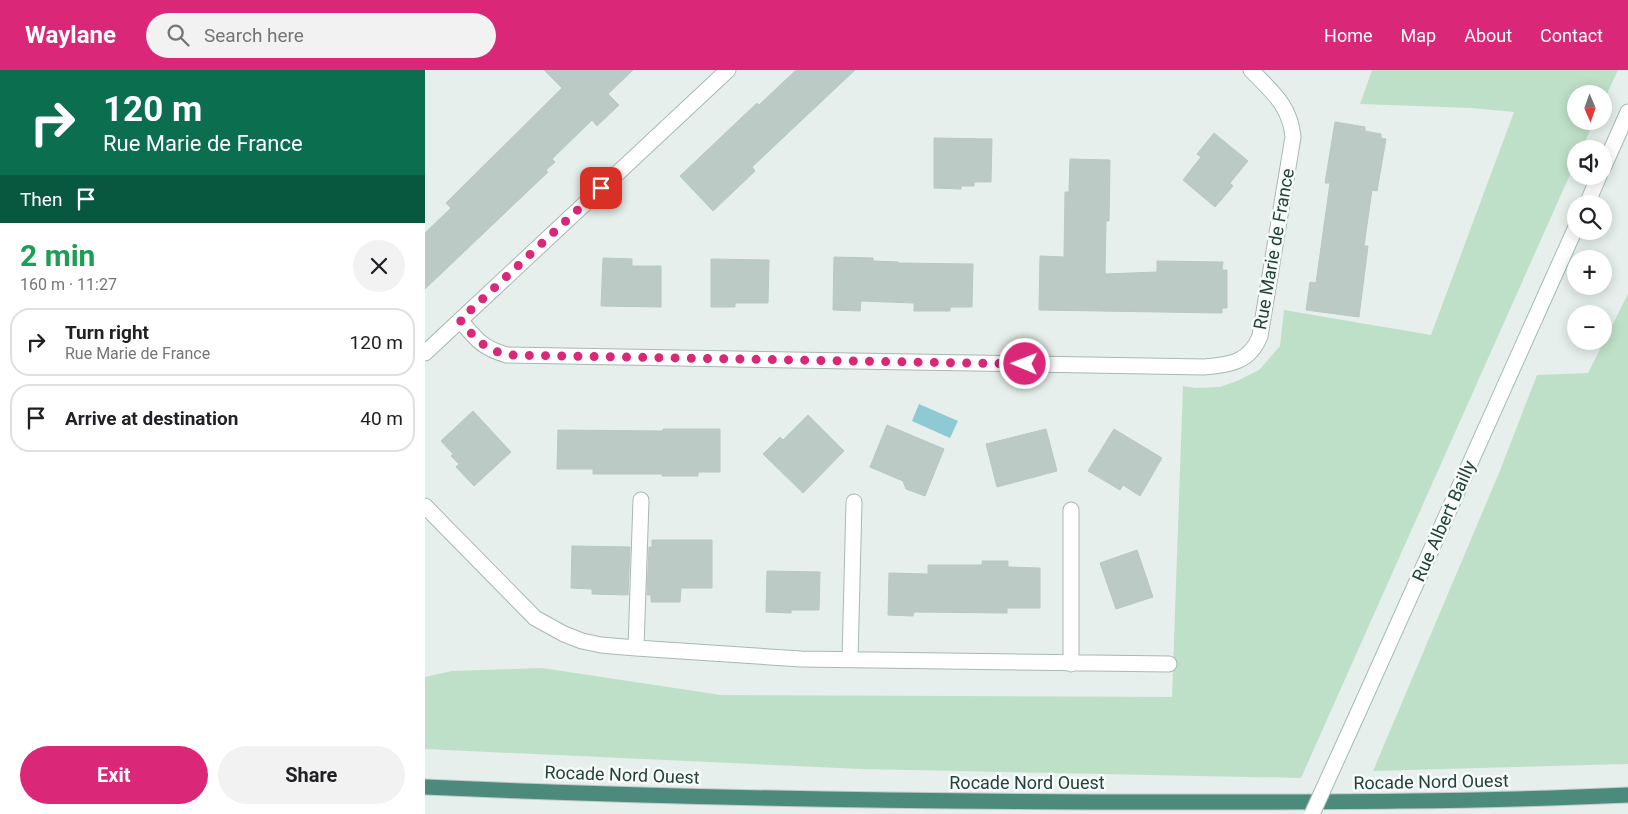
<!DOCTYPE html>
<meta charset="utf-8">
<style>
body{margin:0;font-family:Roboto,sans-serif;background:#f2f2f2;color:#202124;height:100vh;display:flex;flex-direction:column;font-size:19px;white-space:nowrap}
*{box-sizing:border-box;margin:0}
p{font-size:16px;color:#757577}
.icon{flex:none;width:28px;height:28px;fill:none;stroke:currentColor;stroke-width:2;stroke-linecap:round;stroke-linejoin:round}
.map{position:relative;flex:1;overflow:hidden}
.details{display:flex;flex-direction:column;background:#fff;width:425px}
.details>*{flex:none}
.hud{background:#0b6e4f;color:#fff;overflow:hidden}
.needle{width:32px;rotate:178deg}
.controls{position:absolute;left:1142px;top:15px;display:grid;gap:10px}
.controls a{display:grid;place-items:center;width:45px;height:45px;border-radius:50%;background:#fff;box-shadow:0 2px 12px #0003;font-size:25px}
.pin{position:absolute;display:grid;place-items:center;width:42px;height:42px;color:#fff;margin:-21px;border-radius:10px;box-shadow:0 2px 8px #0006}
.me{position:absolute;width:55px;margin:-28px;rotate:271deg;stroke-linejoin:round;filter:drop-shadow(0 0 4px #0008)}
.turn{display:flex;align-items:center;gap:18px;height:105px;padding:0 20px;font-size:22px}
.turn .icon{width:65px;height:65px;stroke-width:2.5}
.turn b{display:block;font-size:35px;line-height:42px}
.then{display:flex;align-items:center;height:48px;padding:0 20px;background:#0003;gap:10px;font-size:19px}
.round{display:grid;place-items:center;flex:none;width:52px;height:52px;border-radius:26px;background:#f2f2f2}
.head{display:flex;align-items:center;justify-content:space-between;height:85px;padding:0 20px}
h1{font-size:30px;font-weight:700;line-height:38px;color:#1e9e55}
.button{display:flex;gap:10px;margin-top:auto;padding:10px 20px}
.button a{flex:1;height:58px;border-radius:30px;background:#db2777;color:#fff;font-size:20px;font-weight:700;line-height:58px;text-align:center}
.button a+a{background:#f2f2f2;color:#202124}
ul{padding:0;list-style:none}
li{display:flex;align-items:center;gap:15px;height:68px;margin:0 10px 8px;padding:0 10px;border:2px solid #e0e0e0;border-radius:20px}
li div{flex:1}
li b{display:block;font-size:19px}
li em{font-style:normal}
header{display:flex;align-items:center;gap:30px;box-sizing:border-box;height:70px;padding:0 25px;background:#db2777;color:#fff}
header strong{font-size:24px}
nav{display:flex;gap:28px;margin-inline-start:auto;font-size:18px}
.search{width:350px;height:45px;background:#f2f2f2;display:flex;align-items:center;gap:12px;box-sizing:border-box;padding:0 18px;border-radius:28px;color:#757577;font-size:19px}
main{display:flex;flex:1;min-height:0}
.map>svg:first-child{display:block}
.green{fill:#bfe0c8}
.water{fill:#8ec9d4}
.building{fill:#bbcac4;stroke:#b8c9c2}
.lines{fill:none;stroke-linecap:round;stroke-linejoin:round}
.minor-casing{stroke:#a8b8b2;stroke-width:17}
.secondary-casing{stroke:#a4bbb3;stroke-width:17}
.trunk-casing{stroke:#c2cac8;stroke-width:17}
.minor{stroke:#fff;stroke-width:15}
.secondary{stroke:#fff;stroke-width:15}
.trunk{stroke:#4c8a7c;stroke-width:15}
.secondary-bridge-casing{stroke:#a4bbb3;stroke-width:17;stroke-linecap:butt}
.secondary-bridge{stroke:#fff;stroke-width:15}
.route{stroke:#db2777;stroke-width:9;stroke-dasharray:0 16.2}
.labels{text-anchor:middle;stroke-width:5;stroke-linejoin:round;paint-order:stroke}
.street-label{font-size:18px;fill:#24423a;stroke:#f7fbf9}
</style>
<header>
<strong>Waylane</strong>
<div class="search"><svg class="icon" aria-label="search" viewBox="0 0 24 24"><circle cx="10" cy="10" r="6"/><path d="M15 15l6 6"/></svg>Search here</div>
<nav><a>Home</a><a>Map</a><a>About</a><a>Contact</a></nav>
</header>
<main>
<section class="details">
<div class="hud">
<div class="turn"><svg class="icon" aria-label="right" viewBox="0 0 24 24"><path d="M7 20v-9h11M14 6l5 5-5 5"/></svg><div><b>120 m</b>Rue Marie de France</div></div>
<div class="then">Then<svg class="icon" aria-label="arrive" viewBox="0 0 24 24"><path d="M6 21V4h12l-3 4 3 4H6"/></svg></div>
</div>
<div class="head"><div><h1>2 min</h1><p>160 m · 11:27</p></div><a class="round"><svg class="icon" aria-label="close" viewBox="0 0 24 24"><path d="M6 6l12 12M18 6L6 18"/></svg></a></div>
<ul>
<li><svg class="icon" aria-label="right" viewBox="0 0 24 24"><path d="M7 20v-9h11M14 6l5 5-5 5"/></svg><div><b>Turn right</b><p>Rue Marie de France</p></div><em>120 m</em></li>
<li><svg class="icon" aria-label="arrive" viewBox="0 0 24 24"><path d="M6 21V4h12l-3 4 3 4H6"/></svg><div><b>Arrive at destination</b></div><em>40 m</em></li>
</ul>
<div class="button"><a>Exit</a><a>Share</a></div>
</section>
<div class="map">
<svg width="1203" height="744" viewBox="0 0 1203 744">
<rect width="100%" height="100%" fill="#e6efeb"/>
<!-- green -->
<path class="green" d="M 947,0 L 1193,0 L 1179,30 L 1179,24 L 1151,24 L 1151,51 L 1169,51 L 1157,79 L 1151,79 L 1151,91 L 876,708 L 436,699 L 0,679 L 0,607 L 27,601 L 117,598 L 296,625 L 747,627 L 758,316 L 770,318 L 795,317 L 812,311 L 834,300 L 855,276 L 859,240 L 1006,265 L 1089,42 L 1046,38 L 935,34 Z
M 1203,224 L 1203,694 L 948,701 L 1074,403 L 1112,305 L 1163,303 Z"/>
<!-- water -->
<path class="water" d="M 494,334 L 533,351 L 525,368 L 487,351 Z"/>
<!-- building -->
<path class="building" d="M 119,0 L 208,0 L 183,24 L 194,35 L 172,56 L 167,50 L 127,89 L 130,92 L 121,100 L 123,102 L 0,219 L 0,163 L 26,138 L 21,133 L 137,18 Z
M 371,0 L 430,0 L 327,97 L 330,101 L 288,141 L 255,106 L 332,33 L 334,35 Z
M 910,52 L 940,57 L 940,61 L 956,64 L 956,68 L 961,69 L 952,121 L 947,120 L 939,176 L 943,176 L 934,247 L 881,240 L 885,212 L 891,213 L 905,113 L 900,113 Z
M 789,63 L 823,91 L 805,113 L 808,116 L 790,137 L 758,110 L 776,87 L 772,84 Z
M 509,68 L 567,69 L 566,112 L 549,112 L 549,116 L 536,116 L 536,119 L 509,118 Z
M 645,89 L 685,90 L 684,151 L 681,151 L 680,204 L 732,202 L 732,191 L 798,192 L 797,200 L 802,200 L 802,238 L 797,238 L 797,243 L 614,240 L 615,186 L 639,187 L 640,122 L 644,122 Z
M 409,187 L 448,188 L 448,191 L 473,192 L 473,193 L 548,194 L 547,237 L 525,237 L 525,241 L 489,241 L 489,233 L 436,231 L 435,241 L 408,240 Z
M 178,188 L 207,189 L 207,196 L 236,196 L 236,237 L 176,236 Z
M 286,189 L 344,190 L 343,233 L 310,233 L 310,237 L 286,237 Z
M 48,341 L 86,382 L 49,416 L 31,397 L 34,394 L 26,386 L 28,384 L 16,371 Z
M 383,345 L 419,381 L 378,423 L 338,384 L 355,367 L 358,370 Z
M 462,355 L 519,379 L 500,426 L 481,419 L 478,411 L 445,397 Z
M 238,359 L 295,359 L 295,402 L 273,402 L 273,406 L 237,406 L 237,404 L 168,404 L 168,399 L 132,399 L 133,360 L 238,361 Z
M 621,359 L 632,401 L 572,417 L 561,374 Z
M 689,359 L 737,388 L 715,426 L 698,415 L 695,420 L 663,401 Z
M 227,470 L 287,470 L 287,518 L 256,518 L 255,532 L 226,532 L 226,525 L 222,525 L 224,477 L 227,477 Z
M 147,476 L 205,477 L 203,525 L 167,524 L 167,519 L 146,518 Z
M 712,480 L 728,527 L 691,539 L 675,493 Z
M 557,491 L 583,491 L 583,497 L 615,498 L 615,538 L 582,538 L 582,543 L 489,542 L 488,546 L 463,545 L 464,503 L 503,504 L 503,495 L 557,495 Z
M 342,501 L 395,502 L 394,540 L 366,540 L 366,543 L 341,542 Z"/>
<g class="lines">
<defs>
<path id="minor" d="M 35,250 C 51,269 57,278 82,285 L 779,297 C 805,295 825,292 835,266 L 868,67 C 865,35 847,22 826,0
M 0,283 L 303,0
M 0,436 L 110,548 L 139,564 L 157,571 L 176,575 L 211,578 L 376,589 L 744,594
M 211,578 L 216,430
M 425,589 L 429,432
M 646,594 L 646,440"/>
<path id="secondary" d="M 1179,96 L 1203,42
M 1162,134 L 1174,106
M 932,645 L 1151,157"/>
<path id="trunk" d="M 0,717 C 248,728 496,732 744,732 C 897,732 1050,732 1203,725"/>
</defs>
<!-- minor casing -->
<use href="#minor" class="minor-casing"/>
<!-- secondary casing -->
<use href="#secondary" class="secondary-casing"/>
<!-- trunk casing -->
<use href="#trunk" class="trunk-casing"/>
<!-- minor -->
<use href="#minor" class="minor"/>
<!-- secondary -->
<use href="#secondary" class="secondary"/>
<!-- trunk -->
<use href="#trunk" class="trunk"/>
<defs>
<path id="secondary-bridge" d="M 887,744 L 932,645"/>
</defs>
<!-- secondary-bridge casing -->
<use href="#secondary-bridge" class="secondary-bridge-casing"/>
<!-- secondary-bridge -->
<use href="#secondary-bridge" class="secondary-bridge"/>
</g>
<g class="lines">
<!-- route -->
<path class="route" d="M 176,118 L 35,250 C 51,269 57,278 82,285 L 600,294"/>
</g>
<g class="labels">
<!-- street labels -->
<g class="street-label">
<text transform="translate(849 179) rotate(-80)" y="6">Rue Marie de France</text>
<text transform="translate(1019 451) rotate(-66)" y="6">Rue Albert Bailly</text>
<text transform="translate(197 705) rotate(2)" y="6">Rocade Nord Ouest</text>
<text transform="translate(1006 712) rotate(-1)" y="6">Rocade Nord Ouest</text>
<text x="602" y="719">Rocade Nord Ouest</text>
</g>
</g>
</svg>
<div class="controls">
<a><svg class="needle" viewBox="-14 -14 28 28"><path d="M0-13l5 13h-10z" fill="#e53935"/><path d="M0 13l5-13h-10z" fill="#757577"/></svg></a>
<a><svg class="icon" aria-label="sound" viewBox="0 0 24 24"><path d="M4 9h4l5-4v14l-5-4H4zM17 9q2 3 0 6"/></svg></a>
<a><svg class="icon" aria-label="search" viewBox="0 0 24 24"><circle cx="10" cy="10" r="6"/><path d="M15 15l6 6"/></svg></a>
<a>+</a>
<a>−</a>
</div>
<div class="pin" style="left:176px;top:118px;background:#d93025"><svg class="icon" aria-label="arrive" viewBox="0 0 24 24"><path d="M6 21V4h12l-3 4 3 4H6"/></svg></div>
<svg class="me" style="left:600px;top:294px" viewBox="-20 -20 40 40"><circle r="17" fill="#db2777" stroke="#fff" stroke-width="3"/><path d="M0-11L8 9 0 5-8 9z" fill="#fff"/></svg>
</div>
</main>
